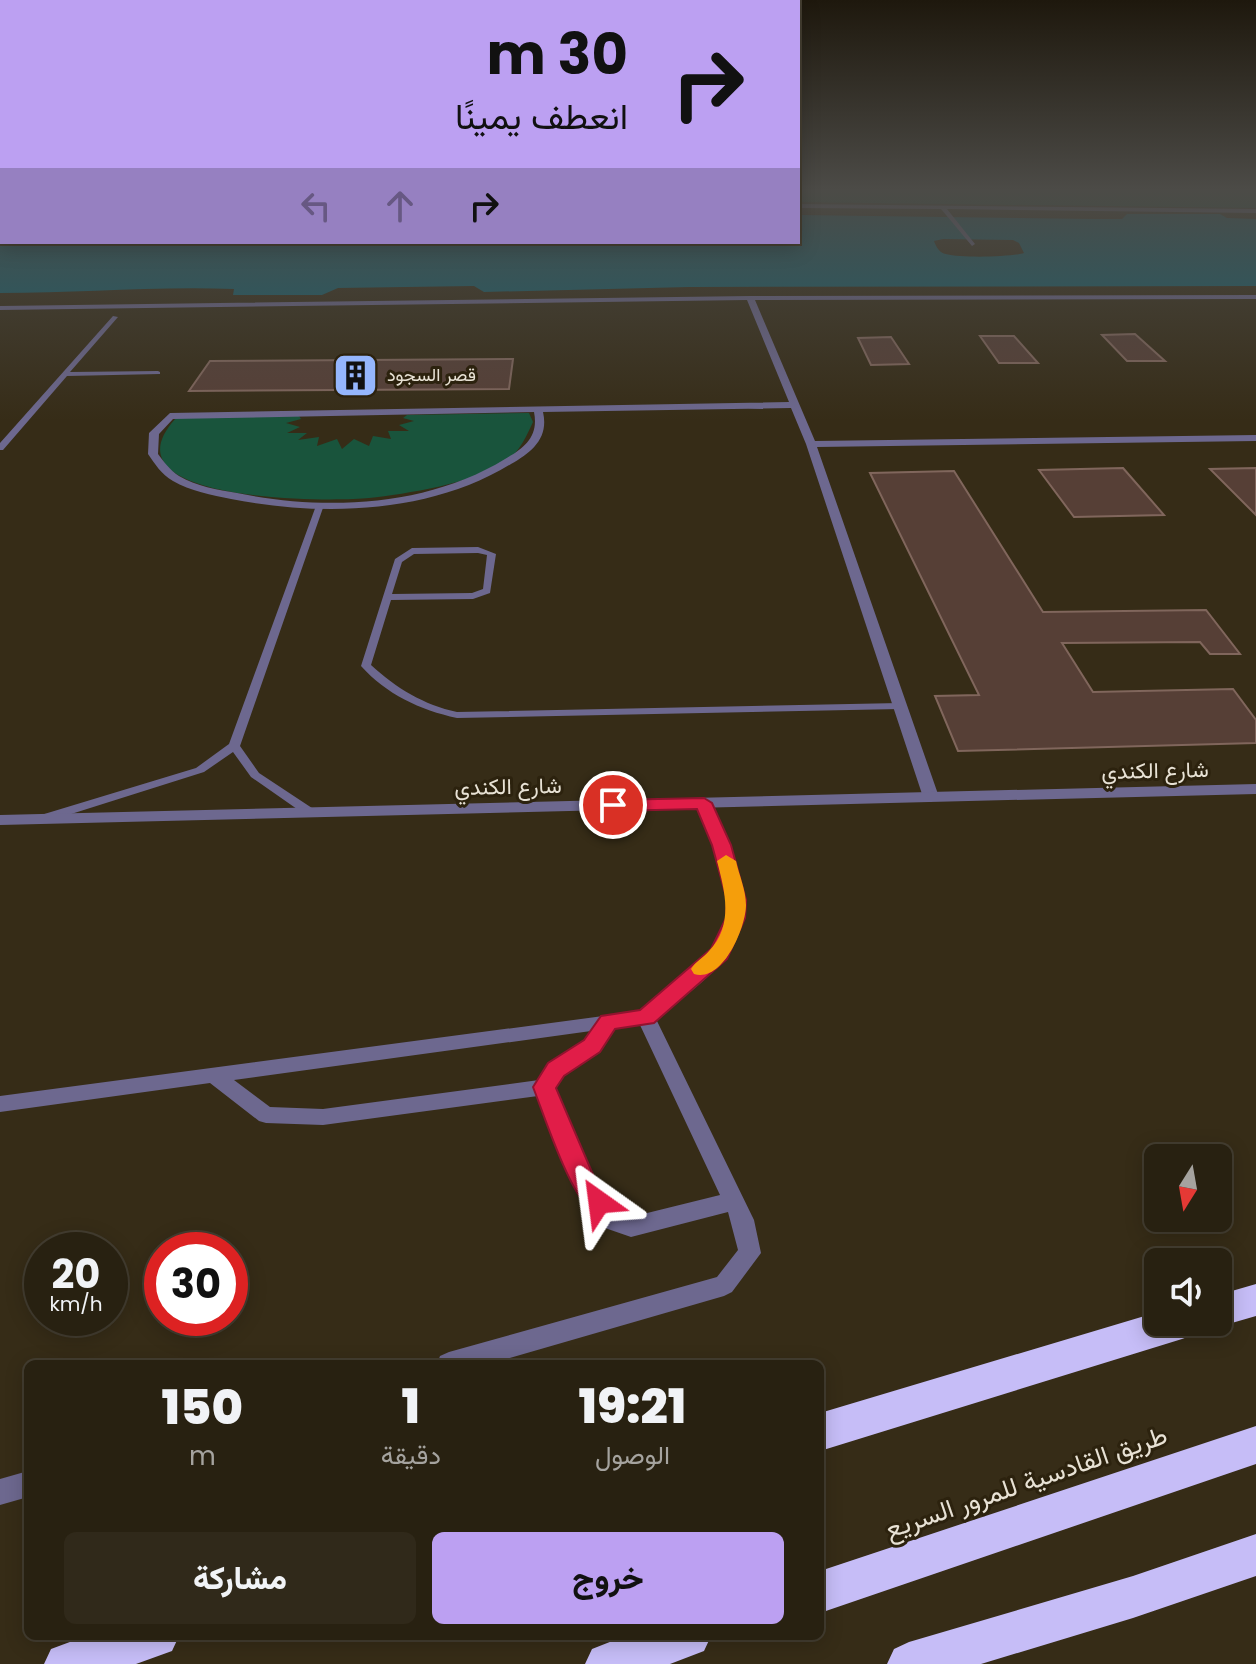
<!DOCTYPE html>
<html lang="ar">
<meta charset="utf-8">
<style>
body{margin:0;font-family:Poppins,Vazirmatn,sans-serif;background:#30291a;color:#f1f3f6;direction:rtl;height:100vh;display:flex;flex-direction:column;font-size:30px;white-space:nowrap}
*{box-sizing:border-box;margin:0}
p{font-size:26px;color:#a5a39f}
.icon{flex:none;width:44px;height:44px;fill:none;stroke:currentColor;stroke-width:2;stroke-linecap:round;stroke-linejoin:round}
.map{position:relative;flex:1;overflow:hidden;direction:ltr}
.panel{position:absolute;left:24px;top:1360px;width:800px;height:280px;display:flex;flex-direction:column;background:#282111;border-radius:12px;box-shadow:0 4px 20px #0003,0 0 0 2px #443e31;direction:rtl}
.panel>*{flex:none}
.hud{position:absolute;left:0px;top:0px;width:800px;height:244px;box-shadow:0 4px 20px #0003,0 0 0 2px #443e31;direction:rtl;background:#bca0f2;color:#111;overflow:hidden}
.needle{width:52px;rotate:191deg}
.tools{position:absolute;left:1144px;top:1144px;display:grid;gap:16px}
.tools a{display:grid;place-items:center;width:88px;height:88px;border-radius:12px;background:#282111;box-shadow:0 4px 20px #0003,0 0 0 2px #443e31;font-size:40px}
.speed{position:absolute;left:24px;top:1232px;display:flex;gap:16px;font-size:40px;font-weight:700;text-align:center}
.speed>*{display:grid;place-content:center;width:104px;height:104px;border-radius:50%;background:#282111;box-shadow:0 4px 20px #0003,0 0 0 2px #443e31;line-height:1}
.speed small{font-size:20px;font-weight:400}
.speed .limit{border:12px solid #d22;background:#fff;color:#111}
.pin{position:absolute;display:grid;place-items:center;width:68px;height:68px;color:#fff;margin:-34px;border:4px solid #fff;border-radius:50%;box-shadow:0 2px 8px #0007}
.me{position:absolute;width:88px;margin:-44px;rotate:329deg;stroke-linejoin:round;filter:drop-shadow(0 0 6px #0008)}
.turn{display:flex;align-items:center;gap:28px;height:168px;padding:0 40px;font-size:36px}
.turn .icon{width:104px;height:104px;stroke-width:2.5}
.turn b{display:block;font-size:56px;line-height:68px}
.lanes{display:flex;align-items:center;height:76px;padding:0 40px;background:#0003;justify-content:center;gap:40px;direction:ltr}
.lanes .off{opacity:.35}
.eta{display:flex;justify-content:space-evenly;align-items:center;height:136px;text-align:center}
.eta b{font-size:48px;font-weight:800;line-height:56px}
.primary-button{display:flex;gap:16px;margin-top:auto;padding:16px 40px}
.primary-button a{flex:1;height:92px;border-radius:12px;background:#bca0f2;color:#111;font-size:32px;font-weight:800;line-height:92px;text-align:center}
.primary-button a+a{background:#30291a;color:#f1f3f6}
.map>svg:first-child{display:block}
.green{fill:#19543c}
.water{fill:#146271;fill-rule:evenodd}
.building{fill:#563f36;stroke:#80665c;stroke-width:2}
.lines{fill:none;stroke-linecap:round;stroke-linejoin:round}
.service{fill:#6d688f;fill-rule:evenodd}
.minor{fill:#6d688f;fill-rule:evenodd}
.tertiary{fill:#6d688f;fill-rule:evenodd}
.motorway{fill:#c6bdf7;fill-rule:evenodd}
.route{fill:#e11d48;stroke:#92132f;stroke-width:2}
.slow{fill:#f59e0b}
.labels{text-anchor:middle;stroke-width:6;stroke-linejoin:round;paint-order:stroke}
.far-poi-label{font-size:18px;fill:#e8e2d5;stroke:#2c220e;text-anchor:start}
.street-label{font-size:22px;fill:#e8e2d5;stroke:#2c220e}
.near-street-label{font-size:26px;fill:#e8e2d5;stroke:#2c220e}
</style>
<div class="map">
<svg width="1256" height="1664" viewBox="0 0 1256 1664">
<rect width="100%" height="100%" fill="#362c17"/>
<!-- green -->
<path class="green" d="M 798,188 L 1256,188 L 1256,208 L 798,202 Z
M 529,413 L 533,422 C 526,437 519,453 505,462 C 475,483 406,494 369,498 C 330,502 98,503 176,418 L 299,416 L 301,419 L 286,423 L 300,427 L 287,433 L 307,433 L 298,440 L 319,437 L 317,446 L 337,439 L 342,449 L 354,439 L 369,446 L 373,436 L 391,439 L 388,431 L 409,431 L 399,425 L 414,421 L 403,418 L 407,415 Z"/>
<!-- water -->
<path class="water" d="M 0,188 L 2,242 L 798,242 L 798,215 L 1094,219 L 1122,219 L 1127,214 L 1220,214 L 1227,218 L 1256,219 L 1256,286 L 689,287 L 484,292 L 474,286 L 338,288 L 322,295 L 233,295 L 234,289 C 156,286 78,293 0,293 ZM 943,239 L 1013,240 L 1019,243 L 1024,253 C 1013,257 950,259 941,252 C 938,250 935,244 934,241 Z"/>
<!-- building -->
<path class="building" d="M 1135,334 L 1165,361 L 1127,361 L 1102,335 Z
M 980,336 L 1014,336 L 1038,363 L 999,363 Z
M 891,337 L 909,364 L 871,365 L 858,338 Z
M 513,359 L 509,389 L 189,391 L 210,361 Z
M 1123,468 L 1164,515 L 1074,517 L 1039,470 Z
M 1256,468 L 1256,515 L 1210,469 Z
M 954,471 L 1043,612 L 1206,610 L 1240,654 L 1210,654 L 1200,642 L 1062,643 L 1093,692 L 1233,689 L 1256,720 L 1256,743 L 958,751 L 935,696 L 979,695 L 870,473 Z"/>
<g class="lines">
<!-- service -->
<path class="service" d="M 113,316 L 118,317 L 70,372 L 158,371 L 160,372 L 160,374 L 67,376 L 3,450 L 0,450 L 0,443 Z
M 317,503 L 324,505 L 240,746 L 259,773 L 315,810 L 317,813 L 315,816 L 307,816 L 251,777 L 233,752 L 204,772 L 49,821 L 41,821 L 39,818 L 41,815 L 196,768 L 229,744 Z
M 478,547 L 496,554 L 490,593 L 473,599 L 391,600 L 371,665 C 396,688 424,705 457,712 L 900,703 L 905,706 L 900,709 L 457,718 C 420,710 386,694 361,666 L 395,559 L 412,548 ZM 478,553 L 487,555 L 483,589 L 472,593 L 392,594 L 402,562 L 414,554 Z"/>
<!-- minor -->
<path class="minor" d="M 798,204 L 1256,209 L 1256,213 L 947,209 L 975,244 L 972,246 L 941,209 L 798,208 Z
M 1256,295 L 1256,299 L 755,300 L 815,441 L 1256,435 L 1256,441 L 817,447 L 939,797 L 931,802 L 923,797 L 806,444 L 791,408 L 543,412 C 549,438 532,452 511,464 C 430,514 322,517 231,499 C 212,495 190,491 173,481 C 161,474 155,464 148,454 L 149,433 L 170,413 L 789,402 L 747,300 L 0,310 L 0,306 L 750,296 ZM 534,412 C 539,437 524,448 505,459 C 427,507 324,511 237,493 C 218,490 196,486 179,476 C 170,470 164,462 158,454 L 159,434 L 173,419 Z
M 704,798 L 712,803 C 734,853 764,913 723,961 C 704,983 679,1000 656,1019 L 754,1220 L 761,1253 L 732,1292 L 724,1296 L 489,1364 L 437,1364 L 440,1356 L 449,1352 L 717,1277 L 738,1250 L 728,1212 L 631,1237 L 605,1228 L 576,1189 L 538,1096 L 323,1125 L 266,1123 L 259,1121 L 210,1083 L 0,1112 L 0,1096 L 641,1011 C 667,990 702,969 719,940 C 743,899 712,841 696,803 ZM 640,1025 L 720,1195 L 631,1217 C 596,1206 569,1121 555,1087 L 563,1074 L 599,1051 L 614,1028 ZM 591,1031 L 585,1041 L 549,1064 L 539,1080 L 323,1109 L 270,1107 L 234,1080 Z
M 28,1471 L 28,1497 L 0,1505 L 0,1479 Z"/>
<!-- tertiary -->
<path class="tertiary" d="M 1256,784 L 1256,794 L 0,825 L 0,815 Z"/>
<!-- motorway -->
<path class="motorway" d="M 1256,1284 L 1256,1316 L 1218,1327 L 1205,1323 L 1218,1322 L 1218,1295 Z
M 1158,1312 L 1158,1322 L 1200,1322 L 1195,1334 L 1182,1339 L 820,1451 L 820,1413 Z
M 1256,1426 L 1256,1464 L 820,1613 L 820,1571 Z
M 1256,1534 L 1256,1576 L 1133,1618 L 981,1664 L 887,1664 L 894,1649 L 909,1642 L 1133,1576 Z
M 86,1636 L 179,1636 L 172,1651 L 136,1664 L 44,1664 L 51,1649 Z
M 625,1636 L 711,1636 L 704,1651 L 670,1664 L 585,1664 L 592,1649 Z"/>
</g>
<!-- sky -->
<linearGradient id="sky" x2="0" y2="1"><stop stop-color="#1e180d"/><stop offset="0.45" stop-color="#4c4b47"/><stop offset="1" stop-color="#4c4b47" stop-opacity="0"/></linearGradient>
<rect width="1256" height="421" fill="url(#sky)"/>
<!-- route -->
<path class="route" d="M 704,798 L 712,803 L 731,845 L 746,900 L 745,918 L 727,959 L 654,1023 L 615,1029 L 600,1052 L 564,1076 L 556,1088 L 594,1177 L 611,1202 L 608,1209 C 601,1212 595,1213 590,1209 C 569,1192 544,1115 533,1087 L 548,1063 L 584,1040 L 601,1016 L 640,1010 L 711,949 L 726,918 L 727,900 L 712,845 L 697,809 L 613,811 L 604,805 L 613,800 Z"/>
<!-- slow -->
<path class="slow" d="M 726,855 L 736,861 C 739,875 746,890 746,905 C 746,927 723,983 694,974 L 691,969 C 696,961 703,958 709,951 C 734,925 725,892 717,861 Z"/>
<!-- icons -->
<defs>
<symbol id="building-square" viewBox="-11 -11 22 22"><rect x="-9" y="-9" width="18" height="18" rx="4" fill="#95b6fd" stroke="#2c220e"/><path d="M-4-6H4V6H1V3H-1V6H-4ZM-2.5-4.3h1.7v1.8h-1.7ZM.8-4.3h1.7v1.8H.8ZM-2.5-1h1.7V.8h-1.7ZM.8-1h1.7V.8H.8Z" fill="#111"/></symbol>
</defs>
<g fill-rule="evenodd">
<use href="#building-square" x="330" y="350" width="51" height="51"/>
</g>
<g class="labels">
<!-- far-poi labels -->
<g class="far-poi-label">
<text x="387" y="381">قصر السجود</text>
</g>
<!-- street labels -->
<g class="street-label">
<text transform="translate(1155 770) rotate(-1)" y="8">شارع الكندي</text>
<text transform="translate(508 786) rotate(-1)" y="8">شارع الكندي</text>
</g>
<!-- near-street labels -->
<g class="near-street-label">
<text transform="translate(1026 1482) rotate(-19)" y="9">طريق القادسية للمرور السريع</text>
</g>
</g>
</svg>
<div class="tools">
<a><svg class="needle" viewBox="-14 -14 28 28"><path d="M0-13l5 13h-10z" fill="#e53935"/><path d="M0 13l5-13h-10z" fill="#a5a39f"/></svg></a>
<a><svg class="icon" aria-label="sound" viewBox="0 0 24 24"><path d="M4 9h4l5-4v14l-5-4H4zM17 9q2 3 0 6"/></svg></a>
</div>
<div class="speed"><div>20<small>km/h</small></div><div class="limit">30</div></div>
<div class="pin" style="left:613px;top:805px;background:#d93025"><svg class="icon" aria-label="arrive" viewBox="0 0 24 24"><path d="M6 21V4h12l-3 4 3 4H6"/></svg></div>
<svg class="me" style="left:599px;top:1202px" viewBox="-20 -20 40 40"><path d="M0-17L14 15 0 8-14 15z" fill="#e11d48" stroke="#fff" stroke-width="4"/></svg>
<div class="hud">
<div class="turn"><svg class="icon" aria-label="right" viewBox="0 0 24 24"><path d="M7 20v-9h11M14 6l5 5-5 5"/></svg><div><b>30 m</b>انعطف يمينًا</div></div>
<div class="lanes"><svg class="icon off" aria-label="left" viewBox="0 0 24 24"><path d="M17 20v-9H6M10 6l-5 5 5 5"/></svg><svg class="icon off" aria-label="ahead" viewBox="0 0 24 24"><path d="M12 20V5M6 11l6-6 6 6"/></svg><svg class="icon" aria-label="right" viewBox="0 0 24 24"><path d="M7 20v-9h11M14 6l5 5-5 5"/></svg></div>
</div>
<section class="panel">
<div class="eta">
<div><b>19:21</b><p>الوصول</p></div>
<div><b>1</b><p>دقيقة</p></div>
<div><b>150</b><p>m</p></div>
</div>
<div class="primary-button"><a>خروج</a><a>مشاركة</a></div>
</section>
</div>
